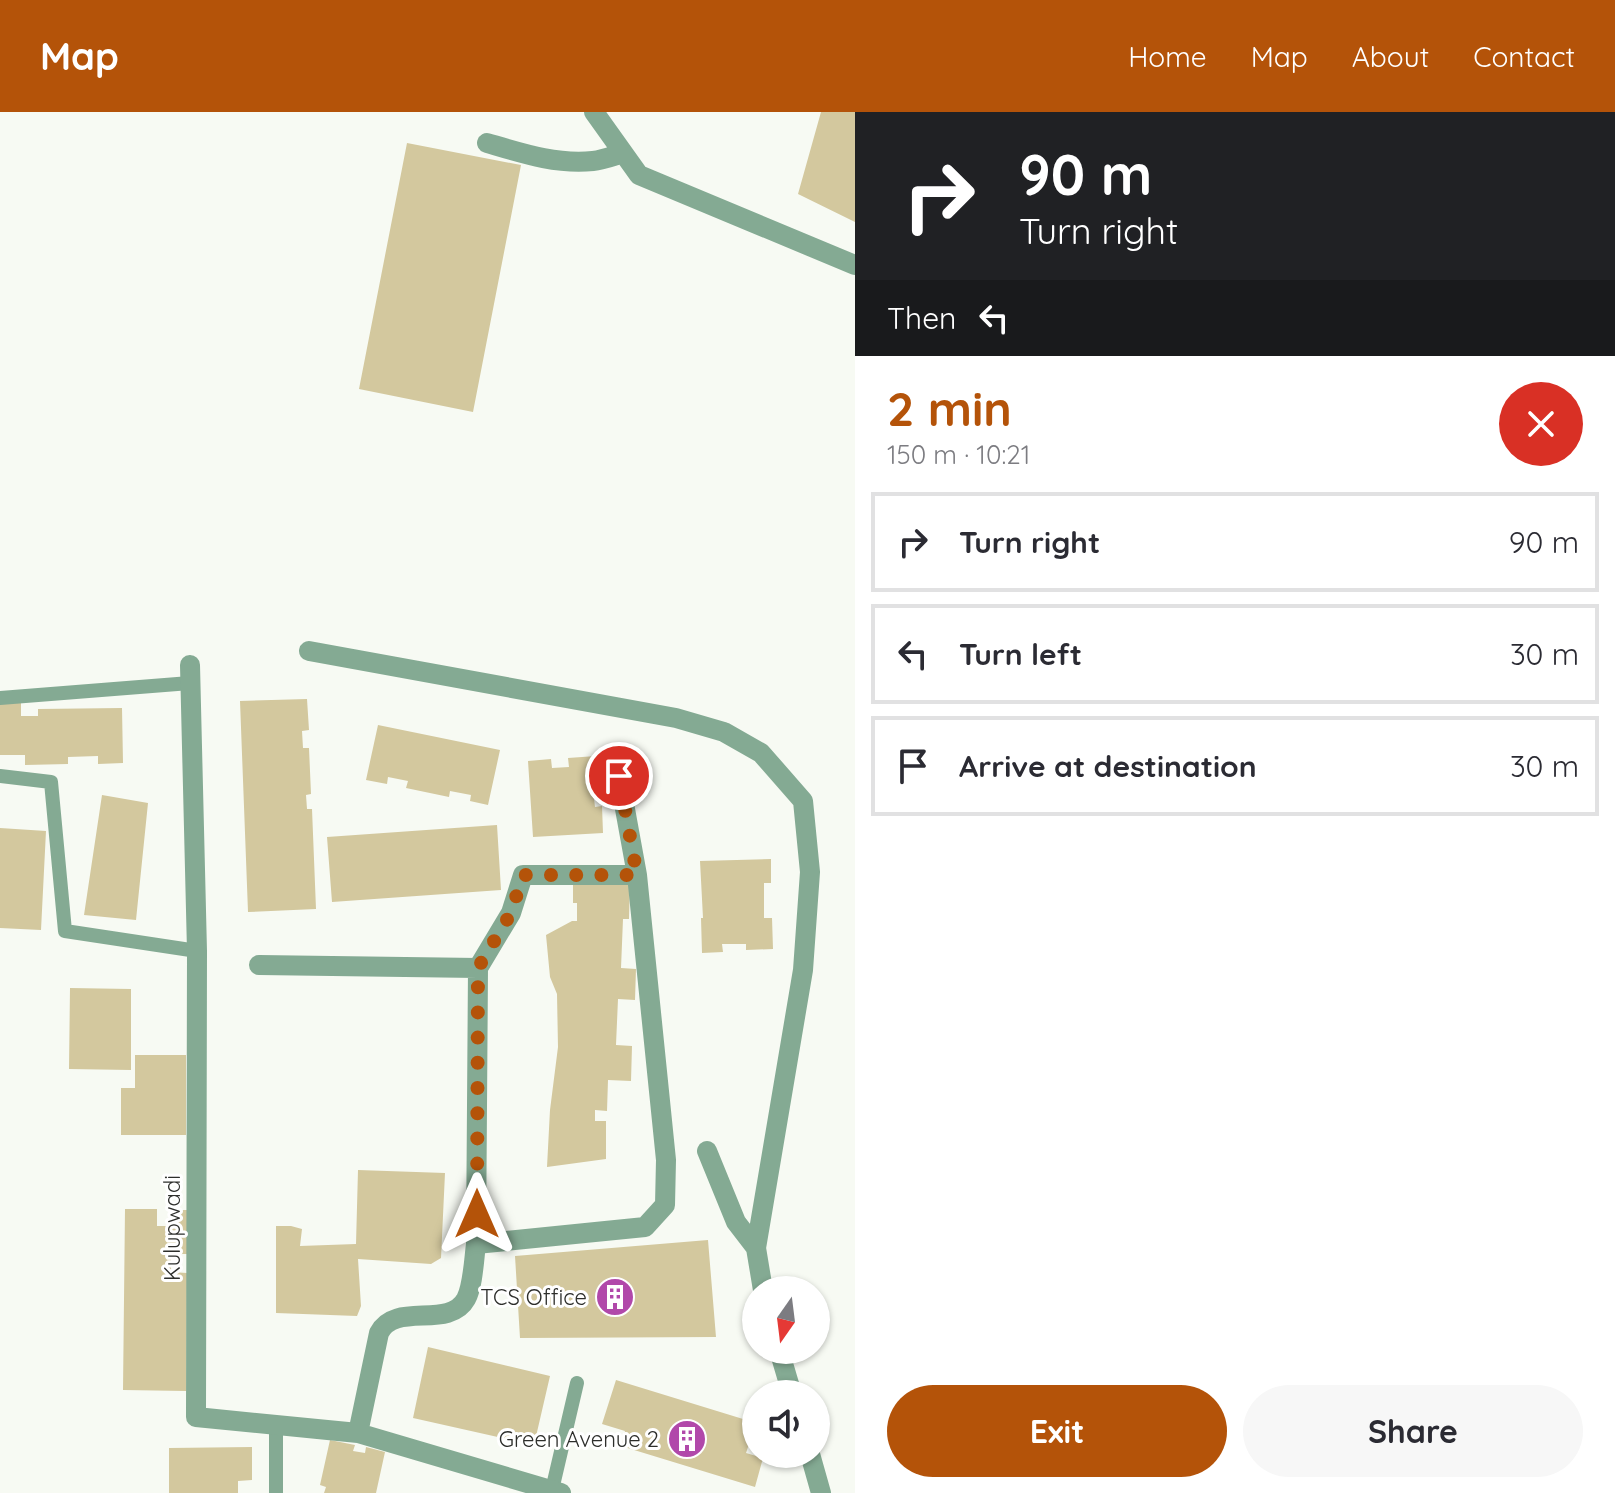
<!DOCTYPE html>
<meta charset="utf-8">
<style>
body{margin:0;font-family:Quicksand,sans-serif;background:#f7f7f7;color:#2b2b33;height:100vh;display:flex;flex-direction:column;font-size:30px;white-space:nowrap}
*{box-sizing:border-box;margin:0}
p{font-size:26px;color:#7c7c81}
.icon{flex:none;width:44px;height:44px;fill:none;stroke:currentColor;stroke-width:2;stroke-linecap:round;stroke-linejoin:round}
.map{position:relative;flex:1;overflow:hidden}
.panel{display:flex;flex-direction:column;background:#fff;width:760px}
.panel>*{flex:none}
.guide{background:#202124;color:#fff;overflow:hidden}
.needle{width:52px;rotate:194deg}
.tools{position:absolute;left:742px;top:1164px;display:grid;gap:16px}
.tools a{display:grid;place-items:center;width:88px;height:88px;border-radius:50%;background:#fff;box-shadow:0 2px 6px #0004;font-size:40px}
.pin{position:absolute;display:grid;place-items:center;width:68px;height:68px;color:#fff;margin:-34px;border:4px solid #fff;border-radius:50%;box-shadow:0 2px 8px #0007}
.me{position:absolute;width:88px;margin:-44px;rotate:0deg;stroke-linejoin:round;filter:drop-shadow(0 0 6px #0008)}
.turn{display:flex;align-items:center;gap:28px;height:168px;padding:0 32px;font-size:36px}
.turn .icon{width:104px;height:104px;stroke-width:2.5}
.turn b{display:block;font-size:56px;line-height:68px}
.then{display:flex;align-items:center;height:76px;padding:0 32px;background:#0003;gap:16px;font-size:30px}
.round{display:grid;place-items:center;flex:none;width:84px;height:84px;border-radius:42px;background:#f7f7f7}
.overview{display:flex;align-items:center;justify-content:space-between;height:136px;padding:0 32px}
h1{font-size:48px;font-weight:700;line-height:60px;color:#b45309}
.cta{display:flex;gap:16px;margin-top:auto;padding:16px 32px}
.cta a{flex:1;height:92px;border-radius:48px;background:#b45309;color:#fff;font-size:32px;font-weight:700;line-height:92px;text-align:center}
.cta a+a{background:#f7f7f7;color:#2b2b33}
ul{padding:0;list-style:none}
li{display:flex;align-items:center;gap:24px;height:100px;margin:0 16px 12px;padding:0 16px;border:4px solid #e1e1e2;border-radius:0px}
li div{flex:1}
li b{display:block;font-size:30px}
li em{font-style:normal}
header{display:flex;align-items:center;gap:48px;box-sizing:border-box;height:112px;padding:0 40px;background:#b45309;color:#fff}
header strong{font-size:38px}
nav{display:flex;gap:44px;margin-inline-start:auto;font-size:28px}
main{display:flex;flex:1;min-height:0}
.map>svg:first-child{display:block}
.building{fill:#d3c89e}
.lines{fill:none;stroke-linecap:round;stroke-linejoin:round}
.service{stroke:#84aa93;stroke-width:14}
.minor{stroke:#84aa93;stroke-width:20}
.route{stroke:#b45309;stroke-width:14;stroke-dasharray:0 25.2}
.labels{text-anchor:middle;stroke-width:6;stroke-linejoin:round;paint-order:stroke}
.street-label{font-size:22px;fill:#2d2e2b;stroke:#fff}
.poi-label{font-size:22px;fill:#2d2e2b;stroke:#fff;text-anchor:end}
</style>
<header>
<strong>Map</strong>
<nav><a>Home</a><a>Map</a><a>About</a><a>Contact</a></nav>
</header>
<main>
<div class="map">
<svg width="855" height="1381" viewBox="0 0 855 1381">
<rect width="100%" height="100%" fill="#f7faf3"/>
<!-- building -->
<path class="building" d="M 821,0 L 855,0 L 855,110 L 798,82 Z
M 407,31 L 521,53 L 473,300 L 359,277 Z
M 307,587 L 309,618 L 302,619 L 303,636 L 309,636 L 311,682 L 306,683 L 307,697 L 312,697 L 316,797 L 248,800 L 240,589 Z
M 0,591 L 21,591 L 21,604 L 38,604 L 38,597 L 122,596 L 123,651 L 98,652 L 98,644 L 68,645 L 68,652 L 25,653 L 25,643 L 0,643 Z
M 378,613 L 500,638 L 488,693 L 470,689 L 471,683 L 450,679 L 449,685 L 406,676 L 408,669 L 388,665 L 387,672 L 366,668 Z
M 596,644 L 598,677 L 593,678 L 595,695 L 602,694 L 603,721 L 533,725 L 528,649 L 551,647 L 552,656 L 569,655 L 568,646 Z
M 102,683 L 148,691 L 136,808 L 84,803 Z
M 497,713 L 501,778 L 332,790 L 327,725 Z
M 0,716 L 46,719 L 41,818 L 0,816 Z
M 771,747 L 771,771 L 764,771 L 764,806 L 772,806 L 773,837 L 746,838 L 746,832 L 722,832 L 723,840 L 702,841 L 701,806 L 703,806 L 700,749 Z
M 573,768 L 630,769 L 629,807 L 623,807 L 621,856 L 636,857 L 635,888 L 618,887 L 616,933 L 632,934 L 631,969 L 608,968 L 607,999 L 595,998 L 595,1009 L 606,1009 L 606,1047 L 547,1055 L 550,998 L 558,935 L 557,882 L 550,865 L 546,823 L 572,809 L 577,809 L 577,791 L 573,791 Z
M 70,876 L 131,877 L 131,958 L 69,957 Z
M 135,943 L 186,943 L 186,1023 L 121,1023 L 121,976 L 135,976 Z
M 358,1058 L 445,1061 L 441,1146 L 431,1152 L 358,1147 L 361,1194 L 357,1204 L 276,1201 L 276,1114 L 291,1114 L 302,1117 L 300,1134 L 356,1132 Z
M 125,1097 L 157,1097 L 157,1114 L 170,1114 L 170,1098 L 188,1098 L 187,1142 L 171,1142 L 171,1160 L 187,1161 L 186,1279 L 123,1278 Z
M 708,1128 L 716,1225 L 520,1226 L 515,1144 Z
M 428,1235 L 550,1264 L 534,1333 L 413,1306 Z
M 616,1268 L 756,1311 L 746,1341 L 763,1346 L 755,1375 L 621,1334 L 625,1319 L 602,1312 Z
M 330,1328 L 355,1333 L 353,1339 L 365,1341 L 366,1335 L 385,1340 L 376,1381 L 324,1381 L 326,1375 L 320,1373 Z
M 252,1335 L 252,1368 L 238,1369 L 238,1381 L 169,1381 L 169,1336 Z"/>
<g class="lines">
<!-- service -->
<path class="service" d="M 0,586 L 190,571
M 0,664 L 51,670 L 65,819 L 197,839
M 552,1378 L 577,1271
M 276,1381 L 276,1312"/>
<!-- minor -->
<path class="minor" d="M 594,0 L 639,63 L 855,153
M 487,31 C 521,41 557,53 593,49 C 603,48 613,44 623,41
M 309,539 L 676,606 L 724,620 L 761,641 L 803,689 L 810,760 L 803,858 L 756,1136
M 190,553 L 197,839 L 196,1305 L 358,1321 L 561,1381
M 259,853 L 478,856 L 476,1132
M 478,856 L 511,801 L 523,763 L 637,763
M 707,1039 L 736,1110 L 756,1136 L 763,1178
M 779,1238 L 792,1282
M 358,1321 L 379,1221 C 395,1189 449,1218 466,1187 C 473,1174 474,1147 476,1132 L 645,1115 L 665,1093 L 666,1048 L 637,763 L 619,664
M 810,1342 L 821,1381"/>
</g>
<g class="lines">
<!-- route -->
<path class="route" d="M 477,1102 L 478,856 L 511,801 L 523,763 L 637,763 L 619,664"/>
</g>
<!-- icons -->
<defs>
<symbol id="building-disc" viewBox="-11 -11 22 22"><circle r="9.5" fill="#b148aa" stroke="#fff"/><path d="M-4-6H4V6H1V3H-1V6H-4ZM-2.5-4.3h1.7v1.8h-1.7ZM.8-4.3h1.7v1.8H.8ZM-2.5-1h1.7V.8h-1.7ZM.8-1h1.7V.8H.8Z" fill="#fff"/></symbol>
</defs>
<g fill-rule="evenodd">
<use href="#building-disc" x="593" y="1163" width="44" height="44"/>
<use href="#building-disc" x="665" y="1305" width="44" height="44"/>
</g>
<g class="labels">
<!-- street labels -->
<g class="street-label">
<text transform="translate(172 1116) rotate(-90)" y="8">Kulupwadi</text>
</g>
<!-- poi labels -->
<g class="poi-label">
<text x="587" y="1193">TCS Office</text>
<text x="659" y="1335">Green Avenue 2</text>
</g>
</g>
</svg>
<div class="tools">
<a><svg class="needle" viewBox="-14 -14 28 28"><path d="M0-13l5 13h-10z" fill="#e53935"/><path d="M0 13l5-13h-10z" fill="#7c7c81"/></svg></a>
<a><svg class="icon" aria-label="sound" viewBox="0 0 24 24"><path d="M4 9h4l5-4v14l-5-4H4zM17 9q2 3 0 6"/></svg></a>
</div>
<div class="pin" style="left:619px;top:664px;background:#d93025"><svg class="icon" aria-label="arrive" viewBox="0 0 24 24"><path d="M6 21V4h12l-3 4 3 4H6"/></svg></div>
<svg class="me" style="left:477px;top:1102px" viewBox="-20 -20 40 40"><path d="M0-17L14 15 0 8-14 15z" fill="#b45309" stroke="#fff" stroke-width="4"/></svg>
</div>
<section class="panel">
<div class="guide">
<div class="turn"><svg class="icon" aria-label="right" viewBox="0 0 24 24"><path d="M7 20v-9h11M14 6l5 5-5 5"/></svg><div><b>90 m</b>Turn right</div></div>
<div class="then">Then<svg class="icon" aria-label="left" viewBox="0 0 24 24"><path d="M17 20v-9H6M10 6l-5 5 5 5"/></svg></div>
</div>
<div class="overview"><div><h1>2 min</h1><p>150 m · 10:21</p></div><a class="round" style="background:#d93025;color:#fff"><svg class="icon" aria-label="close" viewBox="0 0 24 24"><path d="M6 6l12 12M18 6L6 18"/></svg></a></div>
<ul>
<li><svg class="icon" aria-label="right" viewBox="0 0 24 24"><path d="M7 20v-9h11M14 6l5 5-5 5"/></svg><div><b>Turn right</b></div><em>90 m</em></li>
<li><svg class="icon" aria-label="left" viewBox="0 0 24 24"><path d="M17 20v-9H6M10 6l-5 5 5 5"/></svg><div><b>Turn left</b></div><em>30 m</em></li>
<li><svg class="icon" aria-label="arrive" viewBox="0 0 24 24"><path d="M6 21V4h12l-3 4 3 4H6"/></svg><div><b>Arrive at destination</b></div><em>30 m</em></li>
</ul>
<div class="cta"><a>Exit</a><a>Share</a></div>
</section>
</main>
